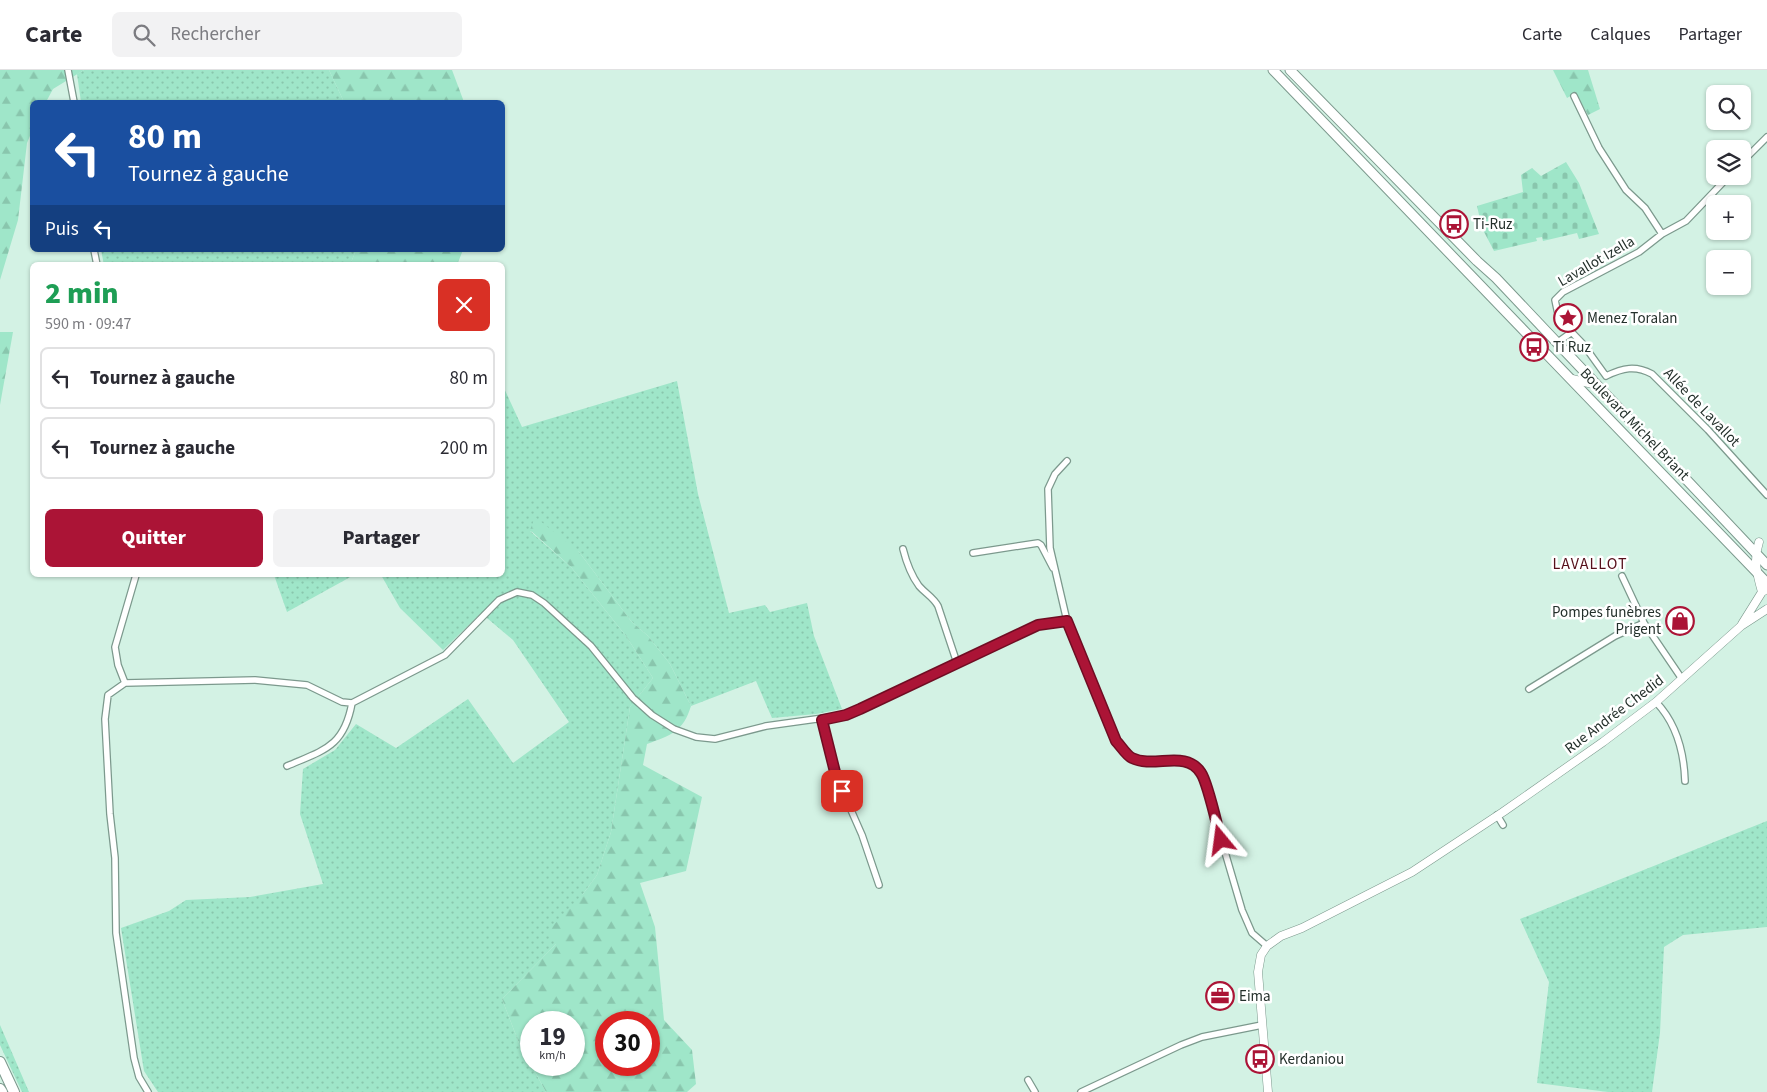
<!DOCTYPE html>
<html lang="fr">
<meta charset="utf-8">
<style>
body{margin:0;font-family:"Source Sans 3",sans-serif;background:#f2f2f3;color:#2b2b33;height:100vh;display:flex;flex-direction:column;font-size:19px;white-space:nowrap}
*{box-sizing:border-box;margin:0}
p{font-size:16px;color:#7c7c81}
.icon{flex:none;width:28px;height:28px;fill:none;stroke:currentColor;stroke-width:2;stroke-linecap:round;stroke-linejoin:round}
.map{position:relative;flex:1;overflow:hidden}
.drawer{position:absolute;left:30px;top:192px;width:475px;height:315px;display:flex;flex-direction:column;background:#fff;border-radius:8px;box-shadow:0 1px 4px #0004}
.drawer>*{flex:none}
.guide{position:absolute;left:30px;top:30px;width:475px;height:152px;border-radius:8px;box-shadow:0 1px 4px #0004;background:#1a4fa0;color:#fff;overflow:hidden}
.tools{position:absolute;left:1706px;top:15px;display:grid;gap:10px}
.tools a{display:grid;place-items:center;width:45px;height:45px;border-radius:8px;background:#fff;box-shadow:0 1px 4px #0004;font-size:25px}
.speed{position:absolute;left:520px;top:941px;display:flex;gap:10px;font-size:25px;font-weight:700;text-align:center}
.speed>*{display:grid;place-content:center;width:65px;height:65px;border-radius:50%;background:#fff;box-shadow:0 1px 4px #0004;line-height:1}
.speed small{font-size:12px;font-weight:400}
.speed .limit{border:8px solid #d22;background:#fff;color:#111}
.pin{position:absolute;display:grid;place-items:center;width:42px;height:42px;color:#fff;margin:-21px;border-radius:10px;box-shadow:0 2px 8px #0006}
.me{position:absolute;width:55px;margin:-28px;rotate:344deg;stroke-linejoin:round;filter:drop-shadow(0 0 4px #0008)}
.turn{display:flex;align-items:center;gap:18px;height:105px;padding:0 15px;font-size:22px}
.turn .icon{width:65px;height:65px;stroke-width:2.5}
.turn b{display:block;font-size:35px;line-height:42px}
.then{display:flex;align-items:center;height:48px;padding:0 15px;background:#0003;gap:10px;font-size:19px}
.round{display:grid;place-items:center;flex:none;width:52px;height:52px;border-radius:8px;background:#f2f2f3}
.overview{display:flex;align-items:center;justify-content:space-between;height:85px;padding:0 15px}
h1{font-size:30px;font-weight:800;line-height:38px;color:#1e9e55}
.primary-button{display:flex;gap:10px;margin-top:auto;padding:10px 15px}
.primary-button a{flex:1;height:58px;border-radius:8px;background:#ab1436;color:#fff;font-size:20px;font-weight:800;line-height:58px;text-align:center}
.primary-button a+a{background:#f2f2f3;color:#2b2b33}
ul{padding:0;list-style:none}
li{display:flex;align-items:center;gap:15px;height:62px;margin:0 10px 8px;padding:0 5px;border:2px solid #e1e1e2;border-radius:8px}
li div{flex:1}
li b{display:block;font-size:19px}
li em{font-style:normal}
header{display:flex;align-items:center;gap:30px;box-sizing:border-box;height:70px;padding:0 25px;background:#fff;border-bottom:1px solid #e1e1e2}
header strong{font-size:24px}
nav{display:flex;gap:28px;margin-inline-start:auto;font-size:18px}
.search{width:350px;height:45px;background:#f2f2f3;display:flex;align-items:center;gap:12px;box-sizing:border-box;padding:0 18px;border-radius:8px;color:#7c7c81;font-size:19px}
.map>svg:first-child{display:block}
.grass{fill:url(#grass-dots)}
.forest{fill:url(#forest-firs);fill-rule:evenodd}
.cemetery{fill:url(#cemetery-stones)}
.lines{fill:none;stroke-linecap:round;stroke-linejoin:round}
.minor-casing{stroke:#7c998d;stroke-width:8}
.tertiary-casing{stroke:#7c998d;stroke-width:9}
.secondary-casing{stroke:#7c998d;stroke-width:11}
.trunk-casing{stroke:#7c998d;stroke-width:12}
.minor{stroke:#fff;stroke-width:5.5}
.tertiary{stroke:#fff;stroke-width:8}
.secondary{stroke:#fff;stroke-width:9}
.trunk{stroke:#fff;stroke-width:10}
.route-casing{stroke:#6f0d23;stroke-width:12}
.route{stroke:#ab1436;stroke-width:9}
.labels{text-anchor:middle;stroke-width:5;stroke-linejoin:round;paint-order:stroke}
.poi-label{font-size:15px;fill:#24302b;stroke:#fff;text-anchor:start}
.street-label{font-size:15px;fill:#24302b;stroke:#fff}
.neighbourhood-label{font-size:16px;letter-spacing:1px;fill:#56101b;stroke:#fff}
</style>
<header>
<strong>Carte</strong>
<div class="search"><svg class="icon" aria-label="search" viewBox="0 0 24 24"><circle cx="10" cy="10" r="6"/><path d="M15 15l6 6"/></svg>Rechercher</div>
<nav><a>Carte</a><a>Calques</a><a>Partager</a></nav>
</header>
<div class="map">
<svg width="1767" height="1022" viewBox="0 0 1767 1022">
<defs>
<pattern id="grass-dots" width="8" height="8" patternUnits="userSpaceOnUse" patternTransform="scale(1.25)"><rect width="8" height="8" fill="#9fe6c9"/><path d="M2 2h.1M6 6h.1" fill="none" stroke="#89c6ad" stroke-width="1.8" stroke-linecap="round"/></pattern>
<pattern id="forest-firs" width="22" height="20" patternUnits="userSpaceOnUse" patternTransform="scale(1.25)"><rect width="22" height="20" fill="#9fe6c9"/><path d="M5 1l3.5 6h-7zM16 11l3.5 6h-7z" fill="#89c6ad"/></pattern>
<pattern id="cemetery-stones" width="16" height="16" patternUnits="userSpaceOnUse" patternTransform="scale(1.25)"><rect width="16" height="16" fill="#9fe6c9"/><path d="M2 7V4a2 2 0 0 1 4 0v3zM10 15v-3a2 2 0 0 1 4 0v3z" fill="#89c6ad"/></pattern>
</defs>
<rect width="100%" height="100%" fill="#d3f2e4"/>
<!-- grass -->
<path class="grass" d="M 84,0 L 329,0 L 344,32 L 81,32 L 77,4 Z
M 101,180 L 356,180 L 350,195 L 104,195 Z
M 677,311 L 698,424 L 729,543 L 765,535 L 770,542 L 807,533 L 814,566 L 842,639 L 816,644 L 772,648 L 756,611 L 691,636 L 670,594 L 648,566 L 631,551 L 579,482 L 530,461 L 571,497 L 626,566 L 653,608 L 630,637 L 611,762 L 597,805 L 583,824 L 556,874 L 502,929 L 519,973 L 546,1022 L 158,1022 L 144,1001 L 121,858 L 169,841 L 186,830 L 250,827 L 323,814 L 300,744 L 303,699 L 335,680 L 356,654 L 396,678 L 468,629 L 513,693 L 569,652 L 513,570 L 481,543 L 443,580 L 400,538 L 381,505 L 502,505 L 503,316 L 522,357 Z
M 274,505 L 354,505 L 287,542 Z
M 1767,751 L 1767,857 L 1683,865 L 1664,877 L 1660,963 L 1652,1022 L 1608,1022 L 1537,1013 L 1549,912 L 1520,849 Z
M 0,955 L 29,1022 L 22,1022 L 0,975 Z"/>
<!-- forest -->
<path class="forest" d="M 0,0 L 84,0 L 53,19 L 46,32 L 32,32 L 32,61 L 27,73 L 18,150 L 0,210 Z
M 329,0 L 452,0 L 464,32 L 344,32 Z
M 1553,0 L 1588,0 L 1600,39 L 1588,45 L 1576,23 L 1567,28 Z
M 356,180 L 463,180 L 457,195 L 350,195 Z
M 0,262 L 13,262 L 0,335 Z
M 535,447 L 579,482 L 631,551 L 648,566 L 670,594 L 691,636 C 683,662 671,665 647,674 L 643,695 L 702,727 L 686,801 L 640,813 L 655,857 L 664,950 L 692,980 L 696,1014 L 687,1022 L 546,1022 L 519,973 L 502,929 L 556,874 L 549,860 L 583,824 L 597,805 L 611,762 L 630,637 L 653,608 L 626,566 L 571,497 L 530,460 ZM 531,952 L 574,952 L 574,995 L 531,995 ZM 606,952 L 649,952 L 649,995 L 606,995 Z"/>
<!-- cemetery -->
<path class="cemetery" d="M 1566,92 L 1579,113 L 1599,164 L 1579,169 L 1577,163 L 1543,171 L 1542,167 L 1536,168 L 1537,171 L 1494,181 L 1482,158 L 1477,136 L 1523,122 L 1521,105 L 1532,98 L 1541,106 Z"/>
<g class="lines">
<defs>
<path id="minor" d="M 68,0 L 74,32
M 1574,26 L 1599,78 L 1626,120 L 1645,138 L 1662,164
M 1742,92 L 1767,67
M 94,180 L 97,195
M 1558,272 L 1572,262
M 1606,306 L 1583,274 L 1559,249 L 1555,230 L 1563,222 L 1639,182 L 1662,164 L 1686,151 L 1729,106
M 1606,306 C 1623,298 1635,295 1652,304 L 1708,360 L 1767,425
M 1067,391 L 1055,404 L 1048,419 L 1050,478 L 1067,551
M 903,479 C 906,491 911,505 919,516 C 926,524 933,527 938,536 L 957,593
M 973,483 L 1038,473 L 1041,475 L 1053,498
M 1622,506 L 1644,553 L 1682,609
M 125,613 L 118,595 L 115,577 L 136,505
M 1529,619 L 1615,566 L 1644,553
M 1656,632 C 1676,653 1684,683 1685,711
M 821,650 L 836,706 L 862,765 L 879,815
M 287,696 C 324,680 344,677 352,633
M 1497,745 L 1503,755
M 1028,1010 L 1035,1022
M 148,1022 L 139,1007 L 134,988 L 116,863 L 115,788 L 110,744 L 105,649 L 108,625 L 125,613 L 255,610 L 307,615 L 342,632 L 352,633 L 445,585 L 499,530 L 517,522 L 532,525 L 544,533 L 591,576 L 633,628 L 652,645 L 674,659 L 696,667 L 715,669 L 766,656 L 845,645 L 1038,555 L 1067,551 L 1116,671 C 1121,676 1126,685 1133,688 C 1159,701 1178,678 1202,704 L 1242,840 L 1252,863 L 1267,876
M 1081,1022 L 1181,975 L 1202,967 L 1262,955"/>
<path id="tertiary" d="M 1572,309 L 1597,315
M 1759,472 C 1753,490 1757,504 1762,522
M 1742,554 L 1762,522 L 1767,519
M 1268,1022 L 1258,902 L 1261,885 L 1267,876 L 1281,866 L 1302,858 L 1412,802 L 1503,742 L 1603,672 L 1656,632 L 1741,556 L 1767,539"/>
<path id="secondary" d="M 1273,0 L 1767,513
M 1290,0 L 1477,191 L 1496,208 L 1767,495"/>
<path id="trunk" d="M 0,992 L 14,1022
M 0,1019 L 2,1022"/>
</defs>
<!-- minor casing -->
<use href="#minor" class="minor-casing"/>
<!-- tertiary casing -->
<use href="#tertiary" class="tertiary-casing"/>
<!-- secondary casing -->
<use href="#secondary" class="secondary-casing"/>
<!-- trunk casing -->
<use href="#trunk" class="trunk-casing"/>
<!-- minor -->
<use href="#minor" class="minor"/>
<!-- tertiary -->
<use href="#tertiary" class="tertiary"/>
<!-- secondary -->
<use href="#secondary" class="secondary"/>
<!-- trunk -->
<use href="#trunk" class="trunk"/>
</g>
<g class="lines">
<defs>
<path id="route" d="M 842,721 L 836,706 L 822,650 L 846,645 L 860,639 L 1038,555 L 1067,551 L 1116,671 C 1121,676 1126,685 1132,688 C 1154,699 1186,679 1201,703 C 1208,713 1217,756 1221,770"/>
</defs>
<!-- route casing -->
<use href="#route" class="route-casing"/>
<!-- route -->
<use href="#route" class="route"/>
</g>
<!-- icons -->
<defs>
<symbol id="bus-ring" viewBox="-11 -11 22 22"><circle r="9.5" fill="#fff" stroke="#ab1436" stroke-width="1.5"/><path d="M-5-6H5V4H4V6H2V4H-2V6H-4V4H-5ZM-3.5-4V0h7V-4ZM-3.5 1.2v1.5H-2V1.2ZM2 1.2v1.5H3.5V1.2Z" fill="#ab1436"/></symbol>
<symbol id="sight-ring" viewBox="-11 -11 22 22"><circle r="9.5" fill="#fff" stroke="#ab1436" stroke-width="1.5"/><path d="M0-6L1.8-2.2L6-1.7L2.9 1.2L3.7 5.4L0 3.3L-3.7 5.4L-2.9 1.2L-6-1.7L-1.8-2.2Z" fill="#ab1436"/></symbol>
<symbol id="shop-ring" viewBox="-11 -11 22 22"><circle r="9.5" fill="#fff" stroke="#ab1436" stroke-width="1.5"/><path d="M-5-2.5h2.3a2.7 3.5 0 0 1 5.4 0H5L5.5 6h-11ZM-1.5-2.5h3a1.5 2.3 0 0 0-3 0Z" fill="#ab1436"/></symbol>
<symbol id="office-ring" viewBox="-11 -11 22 22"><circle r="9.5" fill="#fff" stroke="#ab1436" stroke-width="1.5"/><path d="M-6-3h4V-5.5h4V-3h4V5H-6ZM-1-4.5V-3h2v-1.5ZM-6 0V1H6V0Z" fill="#ab1436"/></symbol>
</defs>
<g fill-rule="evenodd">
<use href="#bus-ring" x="1438" y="138" width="32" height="32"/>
<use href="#sight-ring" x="1552" y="232" width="32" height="32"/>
<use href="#bus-ring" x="1518" y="261" width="32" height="32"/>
<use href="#shop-ring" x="1664" y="535" width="32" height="32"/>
<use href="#office-ring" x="1204" y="910" width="32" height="32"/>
<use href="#bus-ring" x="1244" y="973" width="32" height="32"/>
</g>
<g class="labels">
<!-- poi labels -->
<g class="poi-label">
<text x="1473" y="159">Ti-Ruz</text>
<text x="1587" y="253">Menez Toralan</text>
<text x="1553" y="282">Ti Ruz</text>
<text x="1661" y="547" text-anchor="end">Pompes funèbres<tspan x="1661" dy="17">Prigent</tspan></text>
<text x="1239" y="931">Eima</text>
<text x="1279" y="994">Kerdaniou</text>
</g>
<!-- street labels -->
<g class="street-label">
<text transform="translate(1596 191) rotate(-30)" y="5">Lavallot Izella</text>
<text transform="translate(1702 337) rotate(46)" y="5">Allée de Lavallot</text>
<text transform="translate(1635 354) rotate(46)" y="5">Boulevard Michel Briant</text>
<text transform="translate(1614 644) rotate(-37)" y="5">Rue Andrée Chedid</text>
</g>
<!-- neighbourhood labels -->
<g class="neighbourhood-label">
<text x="1590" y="499">LAVALLOT</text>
</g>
</g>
</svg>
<div class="tools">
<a><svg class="icon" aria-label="search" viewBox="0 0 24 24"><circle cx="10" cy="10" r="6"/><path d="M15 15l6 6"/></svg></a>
<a><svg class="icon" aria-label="layers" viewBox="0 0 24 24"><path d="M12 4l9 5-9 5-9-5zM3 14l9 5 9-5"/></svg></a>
<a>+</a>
<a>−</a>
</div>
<div class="speed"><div>19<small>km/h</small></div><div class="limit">30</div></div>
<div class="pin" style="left:842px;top:721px;background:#d93025"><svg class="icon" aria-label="arrive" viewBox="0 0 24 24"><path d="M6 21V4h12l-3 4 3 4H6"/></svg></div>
<svg class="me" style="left:1221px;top:770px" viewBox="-20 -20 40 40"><path d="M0-17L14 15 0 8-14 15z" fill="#ab1436" stroke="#fff" stroke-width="4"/></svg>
<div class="guide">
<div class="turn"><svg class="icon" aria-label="left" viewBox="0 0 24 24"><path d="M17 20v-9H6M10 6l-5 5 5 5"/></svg><div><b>80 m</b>Tournez à gauche</div></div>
<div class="then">Puis<svg class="icon" aria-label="left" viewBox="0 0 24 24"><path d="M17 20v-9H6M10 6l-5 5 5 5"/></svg></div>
</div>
<section class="drawer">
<div class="overview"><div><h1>2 min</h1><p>590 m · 09:47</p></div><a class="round" style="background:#d93025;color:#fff"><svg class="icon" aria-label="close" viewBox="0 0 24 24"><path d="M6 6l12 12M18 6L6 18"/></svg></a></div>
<ul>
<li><svg class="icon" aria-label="left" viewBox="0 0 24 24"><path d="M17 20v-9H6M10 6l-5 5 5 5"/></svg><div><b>Tournez à gauche</b></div><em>80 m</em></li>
<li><svg class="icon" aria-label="left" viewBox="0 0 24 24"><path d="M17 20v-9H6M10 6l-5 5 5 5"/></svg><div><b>Tournez à gauche</b></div><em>200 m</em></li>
</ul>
<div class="primary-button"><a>Quitter</a><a>Partager</a></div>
</section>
</div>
